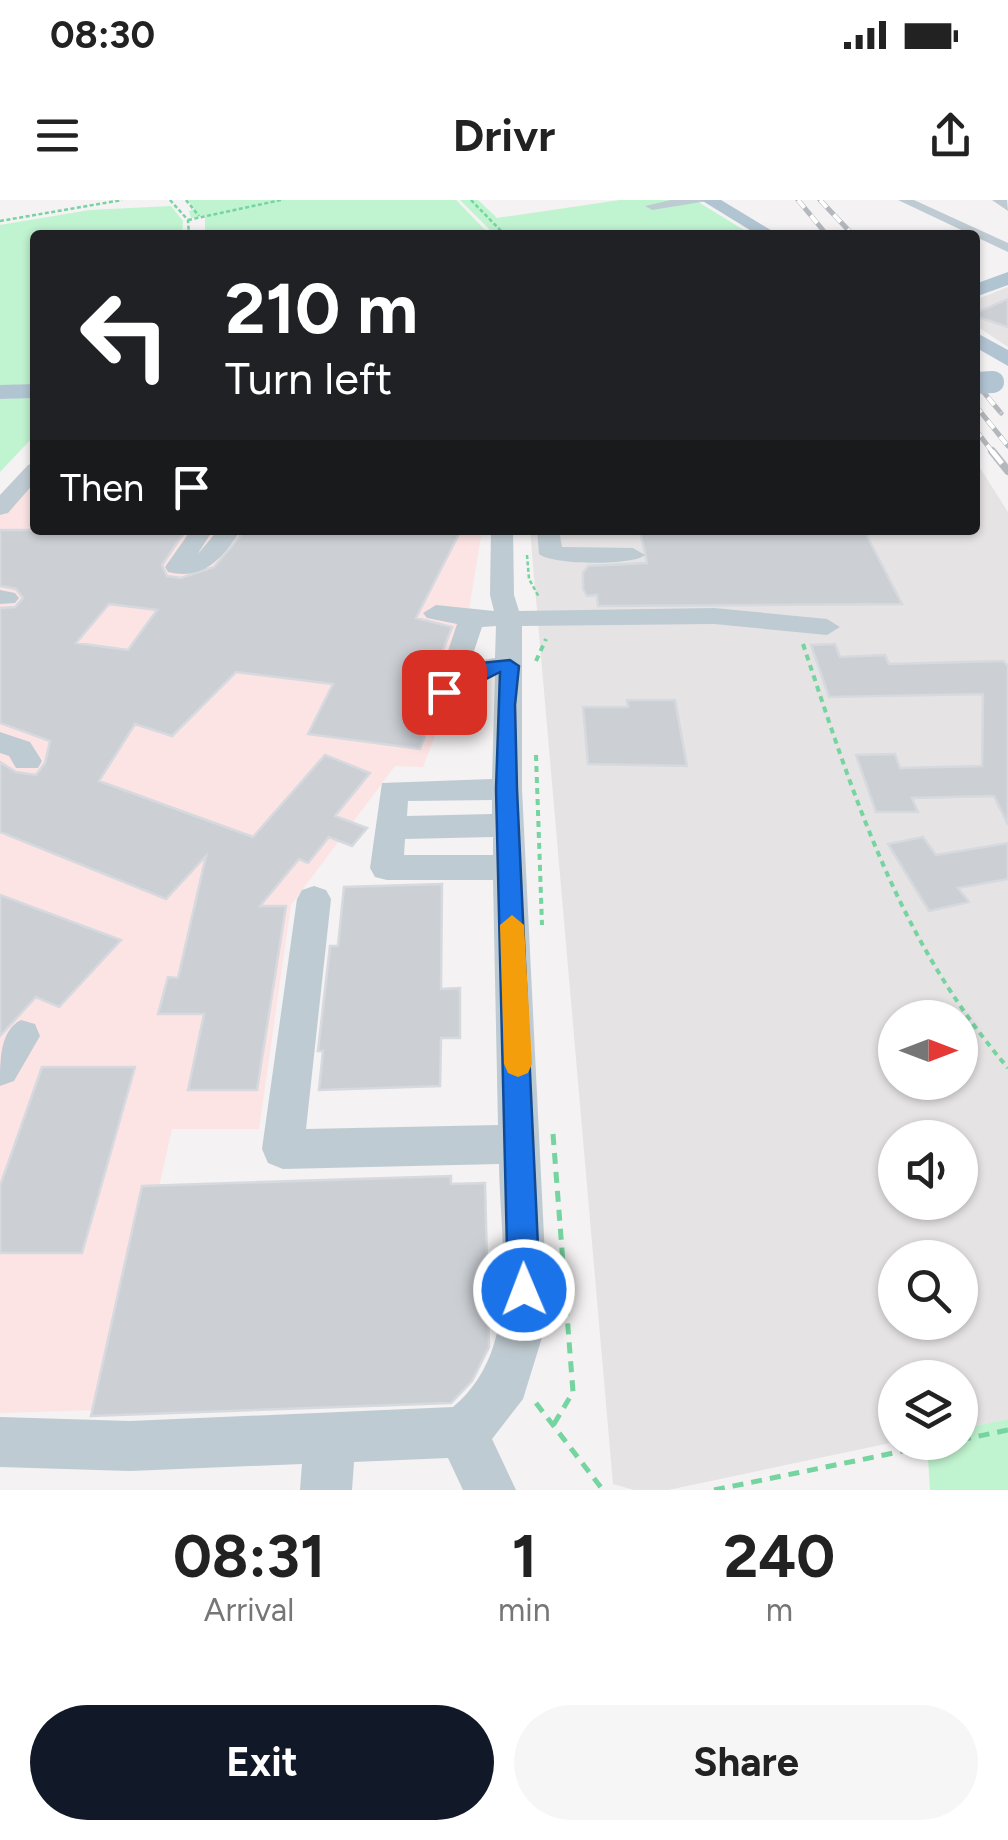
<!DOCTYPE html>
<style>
body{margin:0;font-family:Figtree,sans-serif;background:#f6f6f6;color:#222;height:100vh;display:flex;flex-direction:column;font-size:38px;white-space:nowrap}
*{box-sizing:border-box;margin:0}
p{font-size:32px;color:#767676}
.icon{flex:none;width:55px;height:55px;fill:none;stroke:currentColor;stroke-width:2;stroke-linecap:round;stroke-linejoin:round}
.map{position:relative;height:1290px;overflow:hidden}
.details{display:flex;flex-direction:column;background:#fff;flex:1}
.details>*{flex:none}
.hud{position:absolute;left:30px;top:30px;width:950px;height:305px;border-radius:10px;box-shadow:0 2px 8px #0004;background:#202124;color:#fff;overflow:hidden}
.needle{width:65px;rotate:90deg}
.buttons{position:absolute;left:878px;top:800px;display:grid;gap:20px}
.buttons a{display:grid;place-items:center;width:100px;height:100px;border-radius:50%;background:#fff;box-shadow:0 2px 8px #0004;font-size:50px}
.pin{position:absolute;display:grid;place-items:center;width:85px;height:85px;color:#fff;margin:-42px;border-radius:20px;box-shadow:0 5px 15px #0006}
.me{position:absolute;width:110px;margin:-55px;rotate:359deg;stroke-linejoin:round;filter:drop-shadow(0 0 8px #0008)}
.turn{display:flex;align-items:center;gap:35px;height:210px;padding:0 30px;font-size:45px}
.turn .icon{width:130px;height:130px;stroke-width:2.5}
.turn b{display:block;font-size:70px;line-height:85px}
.then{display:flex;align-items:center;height:95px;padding:0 30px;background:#0003;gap:20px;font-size:38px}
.eta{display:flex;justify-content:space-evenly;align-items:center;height:170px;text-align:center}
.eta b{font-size:60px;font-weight:700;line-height:70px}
.action{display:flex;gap:20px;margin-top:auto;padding:20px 30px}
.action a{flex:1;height:115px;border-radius:60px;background:#111827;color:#fff;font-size:40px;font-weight:700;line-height:115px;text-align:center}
.action a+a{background:#f6f6f6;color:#222}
.status{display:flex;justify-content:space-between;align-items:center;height:70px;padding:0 50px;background:#fff;direction:ltr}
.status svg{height:28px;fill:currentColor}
header{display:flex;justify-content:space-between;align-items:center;height:130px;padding:0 30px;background:#fff;font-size:45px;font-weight:700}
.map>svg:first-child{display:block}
.education{fill:#e6e3e4;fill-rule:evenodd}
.medical{fill:#fde4e4}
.green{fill:#c0f3d0}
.building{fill:#ccd0d5;stroke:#d6d9de;stroke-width:2.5;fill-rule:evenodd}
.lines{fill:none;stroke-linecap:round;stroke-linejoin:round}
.path-far2{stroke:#75d49f;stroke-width:2.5;stroke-dasharray:4 2.5;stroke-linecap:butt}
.path-far1{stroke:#75d49f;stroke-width:4;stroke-dasharray:6 5;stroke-linecap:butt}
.path{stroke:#75d49f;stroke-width:5;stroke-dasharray:11 8;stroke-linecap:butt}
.minor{fill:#bfcbd2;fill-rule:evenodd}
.major{fill:#b1c4d2;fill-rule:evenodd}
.rail-far1-casing{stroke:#b4b8bd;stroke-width:5}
.rail-casing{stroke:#b4b8bd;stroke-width:8}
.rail-far1{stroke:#fff;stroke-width:4;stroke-dasharray:10;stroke-linecap:butt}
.rail{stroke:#fff;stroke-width:5;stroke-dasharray:16;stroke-linecap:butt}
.major-bridge{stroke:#b1c4d2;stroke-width:22}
.route{fill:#1a73e8;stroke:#114b97;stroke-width:2.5}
.slow{fill:#f59e0b}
</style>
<div class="status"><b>08:30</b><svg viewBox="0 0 49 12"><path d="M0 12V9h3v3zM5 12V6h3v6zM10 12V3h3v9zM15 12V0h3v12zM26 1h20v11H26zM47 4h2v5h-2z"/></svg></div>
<header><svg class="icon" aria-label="menu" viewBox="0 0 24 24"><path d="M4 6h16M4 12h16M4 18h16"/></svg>Drivr<svg class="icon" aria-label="share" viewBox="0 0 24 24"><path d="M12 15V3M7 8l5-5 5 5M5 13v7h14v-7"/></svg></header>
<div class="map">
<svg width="1008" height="1290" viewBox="0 0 1008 1290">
<rect width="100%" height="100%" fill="#f4f2f2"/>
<!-- education -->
<path class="education" d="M 1008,87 L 1008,147 L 975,125 L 975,100 Z
M 975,260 L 1008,312 L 1008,1219 L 960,1229 L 960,1178 L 895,1178 L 895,1242 L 668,1290 L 634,1290 L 613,1284 L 530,330 L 975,330 ZM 895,818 L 960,818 L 960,882 L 895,882 ZM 895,938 L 960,938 L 960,1002 L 895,1002 ZM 895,1058 L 960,1058 L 960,1122 L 895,1122 Z"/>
<!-- medical -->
<path class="medical" d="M 35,272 L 35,330 L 482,330 L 458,477 L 423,567 L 395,566 L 291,705 L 259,929 L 172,929 L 137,1085 L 229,1206 L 0,1213 L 0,303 Z"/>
<!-- green -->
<path class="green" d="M 188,0 L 456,0 L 490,35 L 205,35 L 205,16 L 191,18 L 189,11 L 194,9 Z
M 460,0 L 478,0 L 497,18 L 620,0 L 695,0 L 752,35 L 495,35 Z
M 171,6 L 183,21 L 182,35 L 35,35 L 35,184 L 0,186 L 0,25 L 90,10 Z
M 35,197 L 35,235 L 0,272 L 0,199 Z
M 1008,1219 L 1008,1290 L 930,1290 L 927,1243 L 960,1242 L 960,1229 Z"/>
<!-- building -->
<path class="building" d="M 1008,99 L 1008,127 L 975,116 L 975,113 Z
M 0,330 L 186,330 L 162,365 L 167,376 L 181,378 L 214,367 L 245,330 L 461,330 L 416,418 L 452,427 L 427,491 L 428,498 L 438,501 L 420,549 L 308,534 L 333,484 L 236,472 L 172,536 L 135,524 L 99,581 L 253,637 L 325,555 L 370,573 L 335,616 L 367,628 L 352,646 L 329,637 L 308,663 L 299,659 L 260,706 L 286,706 L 257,890 L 188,890 L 204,814 L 158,814 L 168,777 L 178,778 L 206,656 L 166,699 L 0,632 L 0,562 L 16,572 L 36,575 L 45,563 L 50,541 L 0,523 L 0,408 L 15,407 L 23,398 L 16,389 L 0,386 ZM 109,404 L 157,410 L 128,450 L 76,443 Z
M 640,330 L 864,330 L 902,404 L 598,406 L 597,395 L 587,396 L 583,389 L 583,373 L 588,366 L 647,363 Z
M 835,444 L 840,457 L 885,455 L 889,464 L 1003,461 L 1008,466 L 1008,625 L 994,596 L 912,598 L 918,612 L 876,612 L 856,555 L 895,554 L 900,568 L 982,566 L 983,494 L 829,497 L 811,445 Z
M 627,500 L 675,500 L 687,566 L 588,564 L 583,507 L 628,507 Z
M 923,637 L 936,655 L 1008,643 L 1008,679 L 958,688 L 969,702 L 929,711 L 888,644 Z
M 442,684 L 441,789 L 460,788 L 460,838 L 441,838 L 440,886 L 319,890 L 323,851 L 318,851 L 330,746 L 338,746 L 344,687 Z
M 0,695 L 121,740 L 59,807 L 36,797 L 0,836 Z
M 42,867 L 135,867 L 82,1053 L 0,1053 L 0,986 Z
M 451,976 L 451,984 L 485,983 L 489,1147 L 472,1181 L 451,1203 L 91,1216 L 142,986 Z"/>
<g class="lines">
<!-- path-far2 -->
<path class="path-far2" d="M 170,0 L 188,20 L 189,35
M 186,0 L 199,16
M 471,0 L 505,35
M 188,20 L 281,0
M 0,21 L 122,0
M 527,355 L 529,379 L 539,397"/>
<!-- path-far1 -->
<path class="path-far1" d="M 803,444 C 855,600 899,741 1008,868
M 536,461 L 546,439
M 536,555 L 542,725"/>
<!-- path -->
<path class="path" d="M 553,934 L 573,1192 L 554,1224
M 536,1203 L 603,1290
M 960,1240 L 1008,1230
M 714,1290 L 947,1242"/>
<!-- minor -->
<path class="minor" d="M 671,0 L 714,0 L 652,10 L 645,6 Z
M 898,0 L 914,0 L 1008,43 L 1008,52 Z
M 992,0 L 1007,0 L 1008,11 Z
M 35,263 L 35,282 L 8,313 L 0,315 L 0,295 L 28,265 Z
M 191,330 L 213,330 L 197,355 L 218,330 L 241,330 C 223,357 205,381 168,372 L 165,367 Z
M 491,330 L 513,330 L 514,395 L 519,411 L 714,408 L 827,419 L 840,427 L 827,435 L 714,424 L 522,426 L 522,589 L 548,1118 L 523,1199 L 492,1239 L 516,1290 L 463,1290 L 448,1258 L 354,1262 L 352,1290 L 300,1290 L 302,1264 L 130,1271 L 0,1267 L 0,1217 L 130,1221 L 453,1207 C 523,1149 500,1045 499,964 L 283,969 L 268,963 L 262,949 L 297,699 L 302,690 L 314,686 L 326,690 L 331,699 L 306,929 L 498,925 L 493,680 L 387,680 L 375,677 L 370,668 L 382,583 L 492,579 L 495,475 L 445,501 L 431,492 L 477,461 L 495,458 L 496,426 L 482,427 L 471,460 L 458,468 L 445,460 L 457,424 L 427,418 L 423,413 L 436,405 L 494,411 L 490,395 ZM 492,600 L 492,614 L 407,616 L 408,601 ZM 493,637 L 493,655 L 404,655 L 405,639 Z
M 537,330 L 559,330 L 562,347 L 633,348 L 645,355 C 633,366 551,365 539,354 Z
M 0,390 L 15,393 L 19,398 L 15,403 L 0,404 Z
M 0,532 L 30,542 L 42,561 L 38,568 L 16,568 L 9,556 L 0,553 Z
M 21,820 L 35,824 L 40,836 L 14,881 L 0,886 C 0,860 0,830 21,820 Z"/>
<!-- major -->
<path class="major" d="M 701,0 L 721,0 L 779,35 L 758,35 Z
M 1008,72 L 1008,85 L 975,97 L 975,84 Z
M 975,132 L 1008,150 L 1008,166 L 975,147 Z
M 35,184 L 35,198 L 0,199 L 0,185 Z"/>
<defs>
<path id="rail-far1" d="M 798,0 L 827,35
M 820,0 L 853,35
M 975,182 L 1001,213
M 975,205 L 1008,246
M 975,229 L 994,254"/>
<path id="rail" d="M 992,251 L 1008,271"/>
</defs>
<!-- rail-far1 casing -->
<use href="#rail-far1" class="rail-far1-casing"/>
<!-- rail casing -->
<use href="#rail" class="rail-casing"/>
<!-- rail-far1 -->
<use href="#rail-far1" class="rail-far1"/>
<!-- rail -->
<use href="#rail" class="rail"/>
<!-- major-bridge -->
<path class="major-bridge" d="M 975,183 L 993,182"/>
</g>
<!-- route -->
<path class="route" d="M 510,460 L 519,466 L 515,505 L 517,589 L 540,1090 L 536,1102 L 524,1106 L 513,1102 L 508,1090 L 496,589 L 500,472 L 451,497 L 435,492 L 481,463 Z"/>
<!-- slow -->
<path class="slow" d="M 512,715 L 524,725 L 532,864 L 528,873 L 518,877 L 508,873 L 504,864 L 500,725 Z"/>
</svg>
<div class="buttons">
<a><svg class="needle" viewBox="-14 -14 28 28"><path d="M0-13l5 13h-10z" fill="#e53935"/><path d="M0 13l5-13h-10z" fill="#767676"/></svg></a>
<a><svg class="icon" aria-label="sound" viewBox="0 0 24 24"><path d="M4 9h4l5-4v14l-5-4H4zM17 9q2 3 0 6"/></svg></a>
<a><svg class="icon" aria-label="search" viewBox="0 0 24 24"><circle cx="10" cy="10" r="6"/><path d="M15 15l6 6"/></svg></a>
<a><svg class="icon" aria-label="layers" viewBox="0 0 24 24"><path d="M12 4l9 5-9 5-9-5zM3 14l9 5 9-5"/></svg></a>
</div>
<div class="pin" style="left:444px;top:492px;background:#d93025"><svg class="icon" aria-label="arrive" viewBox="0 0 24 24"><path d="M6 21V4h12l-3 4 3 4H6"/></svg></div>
<svg class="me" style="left:524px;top:1090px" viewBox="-20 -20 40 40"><circle r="17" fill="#1a73e8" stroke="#fff" stroke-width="3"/><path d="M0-11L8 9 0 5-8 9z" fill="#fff"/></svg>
<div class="hud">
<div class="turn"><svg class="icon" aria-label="left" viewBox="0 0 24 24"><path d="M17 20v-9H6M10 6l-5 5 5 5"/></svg><div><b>210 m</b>Turn left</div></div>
<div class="then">Then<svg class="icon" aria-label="arrive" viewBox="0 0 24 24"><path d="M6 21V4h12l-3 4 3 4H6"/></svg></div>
</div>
</div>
<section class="details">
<div class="eta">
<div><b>08:31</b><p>Arrival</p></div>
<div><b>1</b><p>min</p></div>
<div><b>240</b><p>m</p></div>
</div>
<div class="action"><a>Exit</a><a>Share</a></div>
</section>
